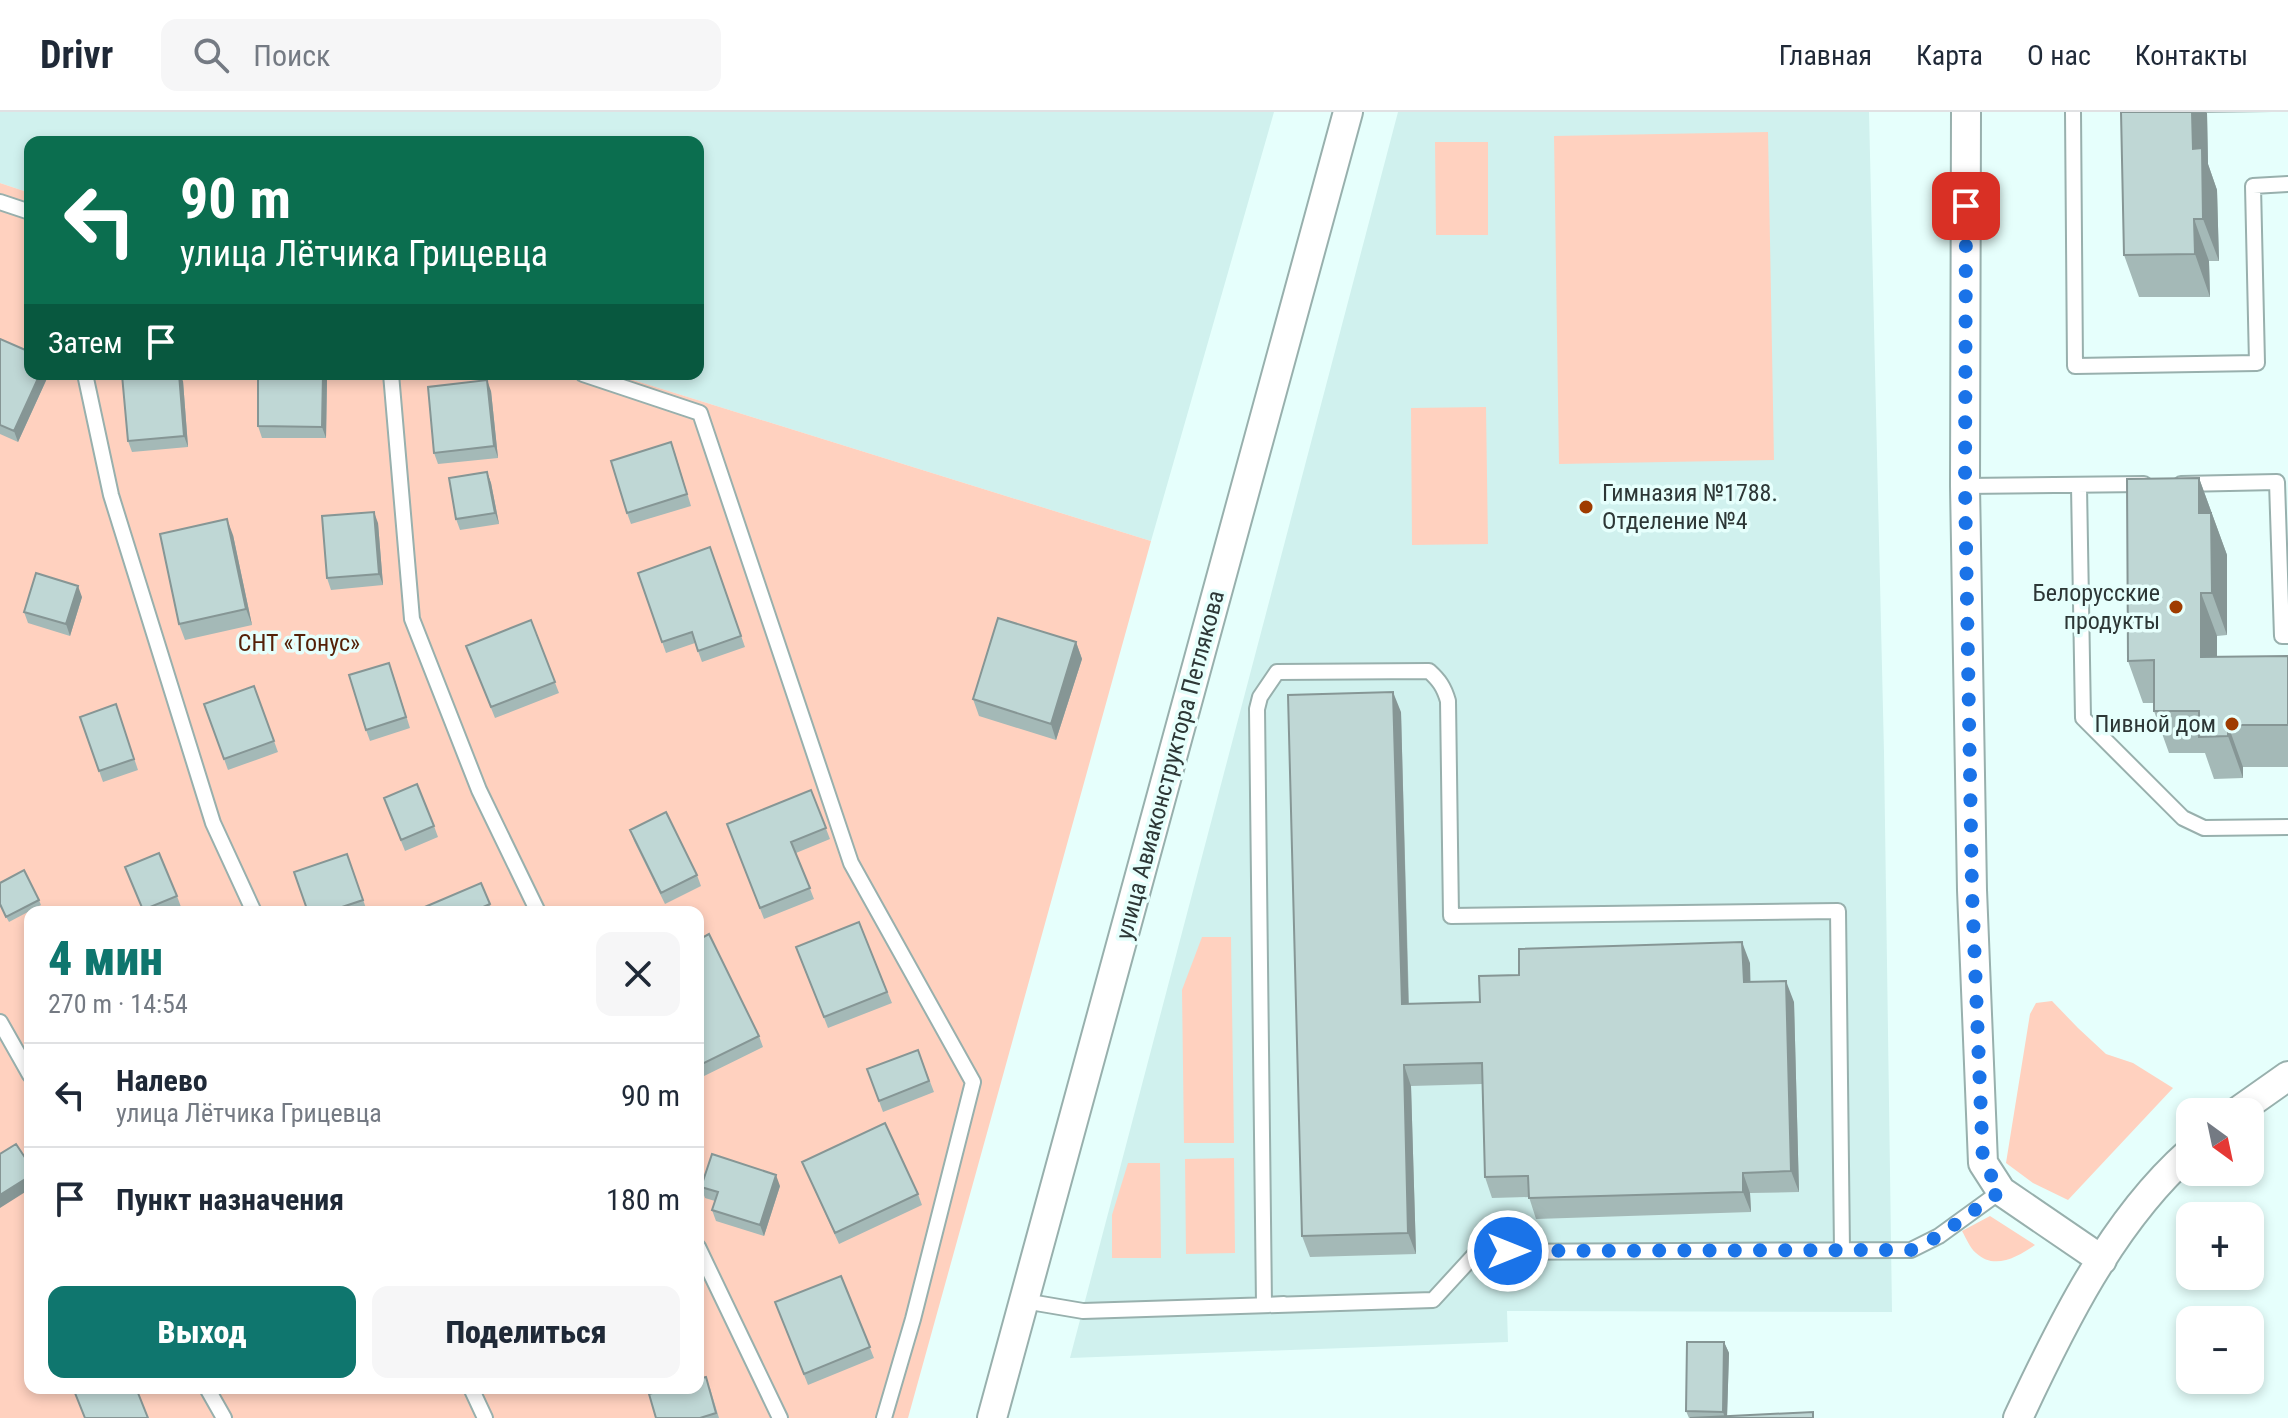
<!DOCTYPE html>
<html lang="ru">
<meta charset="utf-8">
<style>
body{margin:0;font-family:"Roboto Condensed",sans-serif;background:#f6f6f7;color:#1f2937;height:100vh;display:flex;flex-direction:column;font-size:30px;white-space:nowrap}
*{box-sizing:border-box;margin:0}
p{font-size:26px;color:#747a83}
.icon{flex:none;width:44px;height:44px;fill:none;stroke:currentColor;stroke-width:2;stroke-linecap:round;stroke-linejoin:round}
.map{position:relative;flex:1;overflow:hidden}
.details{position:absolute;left:24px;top:794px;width:680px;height:488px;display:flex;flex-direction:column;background:#fff;border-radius:16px;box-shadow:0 4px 12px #0003}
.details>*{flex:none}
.guide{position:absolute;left:24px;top:24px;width:680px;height:244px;border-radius:16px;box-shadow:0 4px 12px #0003;background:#0b6e4f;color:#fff;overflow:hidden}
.needle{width:52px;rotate:147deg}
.fabs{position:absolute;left:2176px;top:986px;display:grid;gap:16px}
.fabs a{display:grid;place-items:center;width:88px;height:88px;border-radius:16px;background:#fff;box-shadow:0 4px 12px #0003;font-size:40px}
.pin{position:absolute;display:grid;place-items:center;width:68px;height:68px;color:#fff;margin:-34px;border-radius:16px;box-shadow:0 4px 12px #0006}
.me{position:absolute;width:88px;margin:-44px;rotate:90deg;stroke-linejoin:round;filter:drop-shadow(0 0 6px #0008)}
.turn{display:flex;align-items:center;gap:28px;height:168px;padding:0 24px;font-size:36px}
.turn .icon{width:104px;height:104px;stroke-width:2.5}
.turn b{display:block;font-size:56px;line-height:68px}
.then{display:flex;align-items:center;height:76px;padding:0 24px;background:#0003;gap:16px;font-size:30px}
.round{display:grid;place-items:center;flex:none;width:84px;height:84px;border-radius:16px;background:#f6f6f7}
.headline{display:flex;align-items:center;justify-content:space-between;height:136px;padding:0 24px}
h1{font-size:48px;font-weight:800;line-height:60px;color:#0f766e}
.cta{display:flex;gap:16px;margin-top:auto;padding:16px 24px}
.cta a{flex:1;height:92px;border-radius:16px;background:#0f766e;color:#fff;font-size:32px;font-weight:800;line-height:92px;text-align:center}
.cta a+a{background:#f6f6f7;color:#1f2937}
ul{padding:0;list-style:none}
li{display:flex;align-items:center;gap:24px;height:104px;padding:0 24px;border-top:2px solid #e0e1e3}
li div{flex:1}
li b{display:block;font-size:30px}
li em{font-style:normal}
header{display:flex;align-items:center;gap:48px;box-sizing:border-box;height:112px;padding:0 40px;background:#fff;border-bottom:2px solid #e0e1e3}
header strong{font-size:38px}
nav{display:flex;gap:44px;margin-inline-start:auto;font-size:28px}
.search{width:560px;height:72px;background:#f6f6f7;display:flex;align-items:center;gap:20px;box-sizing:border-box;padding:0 28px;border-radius:16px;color:#747a83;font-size:30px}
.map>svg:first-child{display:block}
.built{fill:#d0f1ee}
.green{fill:#ffd1bf;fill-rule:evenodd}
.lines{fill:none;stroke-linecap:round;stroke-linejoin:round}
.service-casing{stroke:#98b0ad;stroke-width:18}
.minor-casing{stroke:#98b0ad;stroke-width:32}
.service{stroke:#fff;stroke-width:14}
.minor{stroke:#fff;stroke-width:28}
.wall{fill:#a4b9b7}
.shaded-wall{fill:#869695}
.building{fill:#bfd7d5;stroke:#869695;stroke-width:2}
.route{stroke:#1a73e8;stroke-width:14;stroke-dasharray:0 25.2}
.poi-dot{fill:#9f3c00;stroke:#e6fffc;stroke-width:3}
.labels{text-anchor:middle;stroke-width:7;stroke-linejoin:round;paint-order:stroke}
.poi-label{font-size:24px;fill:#2d3736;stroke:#e6fffc;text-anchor:end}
.park-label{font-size:24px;fill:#542007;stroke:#e6fffc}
.street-label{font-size:24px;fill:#2d3736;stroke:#e6fffc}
</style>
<header>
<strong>Drivr</strong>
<div class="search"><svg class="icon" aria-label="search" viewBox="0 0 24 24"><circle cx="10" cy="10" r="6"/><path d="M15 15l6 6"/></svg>Поиск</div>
<nav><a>Главная</a><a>Карта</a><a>О нас</a><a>Контакты</a></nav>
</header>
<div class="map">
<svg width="2288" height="1306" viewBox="0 0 2288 1306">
<rect width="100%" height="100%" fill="#e6fffc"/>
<!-- built -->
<path class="built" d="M 0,0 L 1274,0 L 1151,429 L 614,262 L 698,262 L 698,30 L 30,30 L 30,81 L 0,71 Z
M 1398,0 L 1869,0 L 1884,641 L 1892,1200 L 1507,1199 L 1508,1230 L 1070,1246 Z"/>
<!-- green -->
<path class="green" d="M 1768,20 L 1774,348 L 1559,352 L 1554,24 Z
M 1435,30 L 1488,30 L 1488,123 L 1436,123 Z
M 0,71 L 30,81 L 30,262 L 614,262 L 1151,429 L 908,1306 L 0,1306 ZM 30,800 L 698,800 L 698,1276 L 30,1276 Z
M 1486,295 L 1488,432 L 1412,433 L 1411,296 Z
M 1202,825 L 1231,825 L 1234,1031 L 1184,1031 L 1182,878 Z
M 2052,889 L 2078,916 L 2106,942 L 2133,951 L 2173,976 L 2068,1088 L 2033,1071 L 2006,1051 L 2030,902 L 2036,891 Z
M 1234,1046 L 1235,1141 L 1186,1142 L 1185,1047 Z
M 1128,1051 L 1160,1051 L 1161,1146 L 1112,1146 L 1112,1103 Z
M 1990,1104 L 2035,1133 C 2018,1144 1995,1159 1976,1141 C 1970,1136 1966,1126 1962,1119 Z"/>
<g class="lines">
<defs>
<path id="service" d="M 2073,0 L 2075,254 L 2257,251 L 2253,74 L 2288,72
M 0,90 L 30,100
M 85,262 L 111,383 L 213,711 L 254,800
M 391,262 L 412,507 L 479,678 L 538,800
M 583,262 L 700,301 L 851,751 L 973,970 L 913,1207 L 884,1306
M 2181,372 L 2277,370 L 2282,524 L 2288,524
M 1965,374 L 2144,372
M 2079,374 L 2083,606 L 2183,706 L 2204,716 L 2288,715
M 0,910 L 30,963
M 698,1135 L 780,1306
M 1024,1189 L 1083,1199 L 1433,1188 L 1477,1140 L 1911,1138 L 1939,1124 L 2001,1079
M 1284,1192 L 1264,1193 L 1257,597 L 1260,585 L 1277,560 L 1429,559 C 1439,568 1444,575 1448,589 L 1451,804 L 1838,799 L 1842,1138
M 207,1276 L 224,1306
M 471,1276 L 485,1306"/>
<path id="minor" d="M 1966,0 L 1965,374 L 1972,778 L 1983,1051 L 2001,1079 L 2102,1148
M 2237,1000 L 2288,964
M 992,1306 L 1348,0
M 2018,1306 C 2061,1214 2112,1109 2190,1040"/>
</defs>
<!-- service casing -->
<use href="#service" class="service-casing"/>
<!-- minor casing -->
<use href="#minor" class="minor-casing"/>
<!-- service -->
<use href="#service" class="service"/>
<!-- minor -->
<use href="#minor" class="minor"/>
</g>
<!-- wall -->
<path class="wall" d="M 2121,0 L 2272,0 L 2207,1 L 2208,52 L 2217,78 L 2219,149 L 2209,149 L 2210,185 L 2139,185 L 2124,143 Z
M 0,227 L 30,262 L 49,262 L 18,330 L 0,322 Z
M 327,268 L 326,326 L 262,326 L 258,314 Z
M 183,269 L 188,335 L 132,340 L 128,329 Z
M 491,279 L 498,346 L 438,352 L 434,341 Z
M 675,341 L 691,394 L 631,412 L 627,401 Z
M 487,360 L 491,371 L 499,412 L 460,418 L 456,407 Z
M 2199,366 L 2227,443 L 2227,523 L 2217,524 L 2217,544 L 2288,544 L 2288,655 L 2243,655 L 2243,666 L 2214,667 L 2205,641 L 2169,641 L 2154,599 L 2154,591 L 2143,591 L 2128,549 Z
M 378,411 L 383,473 L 331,478 L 327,466 Z
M 233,423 L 252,513 L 185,528 L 179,512 Z
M 710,435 L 745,535 L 702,550 L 695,531 L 666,541 L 638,461 Z
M 82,485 L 70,524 L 28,511 L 24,500 Z
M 531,508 L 559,581 L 495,606 L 466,534 Z
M 1076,530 L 1082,547 L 1056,628 L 979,604 L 973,587 Z
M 393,562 L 410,616 L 370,629 L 366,618 Z
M 254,574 L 278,640 L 228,658 L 204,592 Z
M 116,592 L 138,658 L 103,670 L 80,605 Z
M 1401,600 L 1409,892 L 1480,890 L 1750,851 L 1750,870 L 1794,890 L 1799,1080 L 1750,1081 L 1751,1100 L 1536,1107 L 1529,1085 L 1492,1086 L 1485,1065 L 1482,972 L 1411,974 L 1416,1142 L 1310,1145 L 1302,1124 Z
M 811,678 L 830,727 L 796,741 L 814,787 L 764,807 L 727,712 Z
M 388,697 L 434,714 L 438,725 L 405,739 Z
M 630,718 L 697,763 L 701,774 L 665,792 L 634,729 Z
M 347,742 L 367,799 L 308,800 Z
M 129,766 L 177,784 L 181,795 L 168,800 L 144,800 Z
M 0,771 L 39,788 L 41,793 L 9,810 L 0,794 Z
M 481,771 L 493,800 L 413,800 Z
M 859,810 L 892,891 L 828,916 L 796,835 Z
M 698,828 L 759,924 L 763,935 L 698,967 Z
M 918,938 L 934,980 L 883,1000 L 867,957 Z
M 802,1050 L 918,1082 L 922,1093 L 839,1132 Z
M 780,1074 L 764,1124 L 716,1109 L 712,1098 L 715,1089 L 705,1086 L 701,1075 Z
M 841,1164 L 874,1246 L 808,1273 L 775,1190 Z
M 1724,1230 L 1729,1241 L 1727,1304 L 1689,1306 L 1686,1299 Z
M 710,1276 L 719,1306 L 656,1306 Z"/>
<!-- shaded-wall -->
<path class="shaded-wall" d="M 2192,0 L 2206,0 L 2207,1 L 2208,52 L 2217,78 L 2219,149 L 2203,107 L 2193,37 Z
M 2194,107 L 2209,149 L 2210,185 L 2195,142 Z
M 40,262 L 49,262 L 18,330 L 14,319 Z
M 179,262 L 183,269 L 188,335 L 184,324 Z
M 323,262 L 324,262 L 327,268 L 326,326 L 322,315 Z
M 487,268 L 491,279 L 498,346 L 494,334 Z
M 487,360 L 491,371 L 499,412 L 495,401 Z
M 2199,366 L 2227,443 L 2227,523 L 2212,481 L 2199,401 Z
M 374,400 L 378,411 L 383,473 L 379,462 Z
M 227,407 L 233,423 L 252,513 L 246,497 Z
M 78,474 L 82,485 L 70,524 L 66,512 Z
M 2201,481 L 2217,524 L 2217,587 L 2201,545 Z
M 1076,530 L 1082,547 L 1056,628 L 1051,612 Z
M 1393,580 L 1401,600 L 1409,913 L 1402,892 Z
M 2228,613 L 2243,655 L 2243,666 L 2228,624 Z
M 1742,830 L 1750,851 L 1751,891 L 1744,870 Z
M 1786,869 L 1794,890 L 1799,1080 L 1791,1059 Z
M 1404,953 L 1411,974 L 1416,1142 L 1408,1121 Z
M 1743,1061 L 1750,1081 L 1751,1100 L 1743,1080 Z
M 776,1063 L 780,1074 L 764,1124 L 760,1113 Z
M 30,1064 L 30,1077 L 0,1096 L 0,1083 Z
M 1724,1230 L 1729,1241 L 1727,1306 L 1725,1306 L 1723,1300 Z"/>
<!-- building -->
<path class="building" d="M 2121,0 L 2192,0 L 2193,37 L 2202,36 L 2203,107 L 2194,107 L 2195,142 L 2124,143 Z
M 0,227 L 30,240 L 30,262 L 40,262 L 14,319 L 0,313 Z
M 135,262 L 179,262 L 184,324 L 128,329 L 122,263 Z
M 258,262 L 323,262 L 322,315 L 258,314 Z
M 487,268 L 494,334 L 434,341 L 428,275 Z
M 671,330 L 687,382 L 627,401 L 611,349 Z
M 487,360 L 495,401 L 456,407 L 449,366 Z
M 2199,366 L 2199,401 L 2211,401 L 2212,481 L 2201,481 L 2201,545 L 2288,544 L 2288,613 L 2228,613 L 2228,624 L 2199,625 L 2199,599 L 2154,599 L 2154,548 L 2128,549 L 2127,367 Z
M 374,400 L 379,462 L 327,466 L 322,404 Z
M 227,407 L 246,497 L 179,512 L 160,422 Z
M 710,435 L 741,524 L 698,539 L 692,520 L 662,530 L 638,461 Z
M 36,461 L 78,474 L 66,512 L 24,500 Z
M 998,506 L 1076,530 L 1051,612 L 973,587 Z
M 531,508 L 555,570 L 491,595 L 466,534 Z
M 389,551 L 406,605 L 366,618 L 349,563 Z
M 254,574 L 274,629 L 224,647 L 204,592 Z
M 1393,580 L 1402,892 L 1480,890 L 1479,864 L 1519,863 L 1519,837 L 1742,830 L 1744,870 L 1786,869 L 1791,1059 L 1743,1061 L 1743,1080 L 1529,1086 L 1528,1064 L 1485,1065 L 1482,951 L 1404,953 L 1408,1121 L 1302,1124 L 1288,583 Z
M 116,592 L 134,647 L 99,659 L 80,605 Z
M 417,672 L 434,714 L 401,728 L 384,686 Z
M 811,678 L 826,716 L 791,730 L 810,776 L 760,796 L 727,712 Z
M 666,700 L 697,763 L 661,781 L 630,718 Z
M 159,741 L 177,784 L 143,798 L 125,755 Z
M 347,742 L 363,788 L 327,800 L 308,800 L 294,760 Z
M 24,758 L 39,788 L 6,805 L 0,792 L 0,771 Z
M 481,771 L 490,792 L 472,800 L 413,800 Z
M 859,810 L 887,880 L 824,905 L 796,835 Z
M 709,822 L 759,924 L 698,954 L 698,828 Z
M 918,938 L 929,969 L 879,989 L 867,957 Z
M 885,1011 L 918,1082 L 835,1121 L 802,1050 Z
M 16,1032 L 30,1053 L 30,1064 L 0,1083 L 0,1042 Z
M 712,1042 L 776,1063 L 760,1113 L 712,1098 L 718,1080 L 701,1075 Z
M 841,1164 L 870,1235 L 804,1262 L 775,1190 Z
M 1687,1230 L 1724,1230 L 1723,1300 L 1686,1299 Z
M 706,1265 L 716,1301 L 700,1306 L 656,1306 L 649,1282 L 670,1276 L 698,1276 L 698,1267 Z
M 73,1276 L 136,1276 L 148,1306 L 85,1306 Z
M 1813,1300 L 1813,1306 L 1690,1306 Z"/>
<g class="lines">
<!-- route -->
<path class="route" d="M 1508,1139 L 1911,1138 L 1939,1124 L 2001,1079 L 1983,1051 L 1972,778 L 1965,374 L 1966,94"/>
</g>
<!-- markers -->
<g class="poi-dot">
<circle cx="1586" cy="395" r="8"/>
<circle cx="2176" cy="495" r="8"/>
<circle cx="2232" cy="612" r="8"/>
</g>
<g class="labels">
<!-- poi labels -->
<g class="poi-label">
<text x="1602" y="389" text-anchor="start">Гимназия №1788.<tspan x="1602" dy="28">Отделение №4</tspan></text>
<text x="2160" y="489">Белорусские<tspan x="2160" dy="28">продукты</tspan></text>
<text x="2216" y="620">Пивной дом</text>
</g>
<!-- park labels -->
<g class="park-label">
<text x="299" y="539">СНТ «Тонус»</text>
</g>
<!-- street labels -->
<g class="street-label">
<text transform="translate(1170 653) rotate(-75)" y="8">улица Авиаконструктора Петлякова</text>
</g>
</g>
</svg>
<div class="fabs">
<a><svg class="needle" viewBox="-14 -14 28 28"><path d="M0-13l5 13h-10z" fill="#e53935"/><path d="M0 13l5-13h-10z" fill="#747a83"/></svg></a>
<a>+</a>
<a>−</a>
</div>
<div class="pin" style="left:1966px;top:94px;background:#d93025"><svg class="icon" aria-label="arrive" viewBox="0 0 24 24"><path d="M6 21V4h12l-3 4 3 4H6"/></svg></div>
<svg class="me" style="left:1508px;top:1139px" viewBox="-20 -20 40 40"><circle r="17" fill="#1a73e8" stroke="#fff" stroke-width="3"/><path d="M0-11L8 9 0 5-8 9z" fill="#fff"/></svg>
<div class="guide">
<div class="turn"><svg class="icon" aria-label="left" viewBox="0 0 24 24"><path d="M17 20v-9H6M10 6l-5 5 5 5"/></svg><div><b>90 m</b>улица Лётчика Грицевца</div></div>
<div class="then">Затем<svg class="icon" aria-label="arrive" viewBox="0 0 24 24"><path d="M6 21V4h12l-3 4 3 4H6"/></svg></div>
</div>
<section class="details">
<div class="headline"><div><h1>4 мин</h1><p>270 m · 14:54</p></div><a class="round"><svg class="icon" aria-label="close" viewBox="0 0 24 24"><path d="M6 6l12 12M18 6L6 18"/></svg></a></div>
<ul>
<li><svg class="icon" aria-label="left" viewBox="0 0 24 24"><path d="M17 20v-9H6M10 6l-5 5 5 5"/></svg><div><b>Налево</b><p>улица Лётчика Грицевца</p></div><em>90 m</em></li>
<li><svg class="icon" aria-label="arrive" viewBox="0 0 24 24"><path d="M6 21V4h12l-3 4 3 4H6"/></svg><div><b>Пункт назначения</b></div><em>180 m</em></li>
</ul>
<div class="cta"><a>Выход</a><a>Поделиться</a></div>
</section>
</div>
